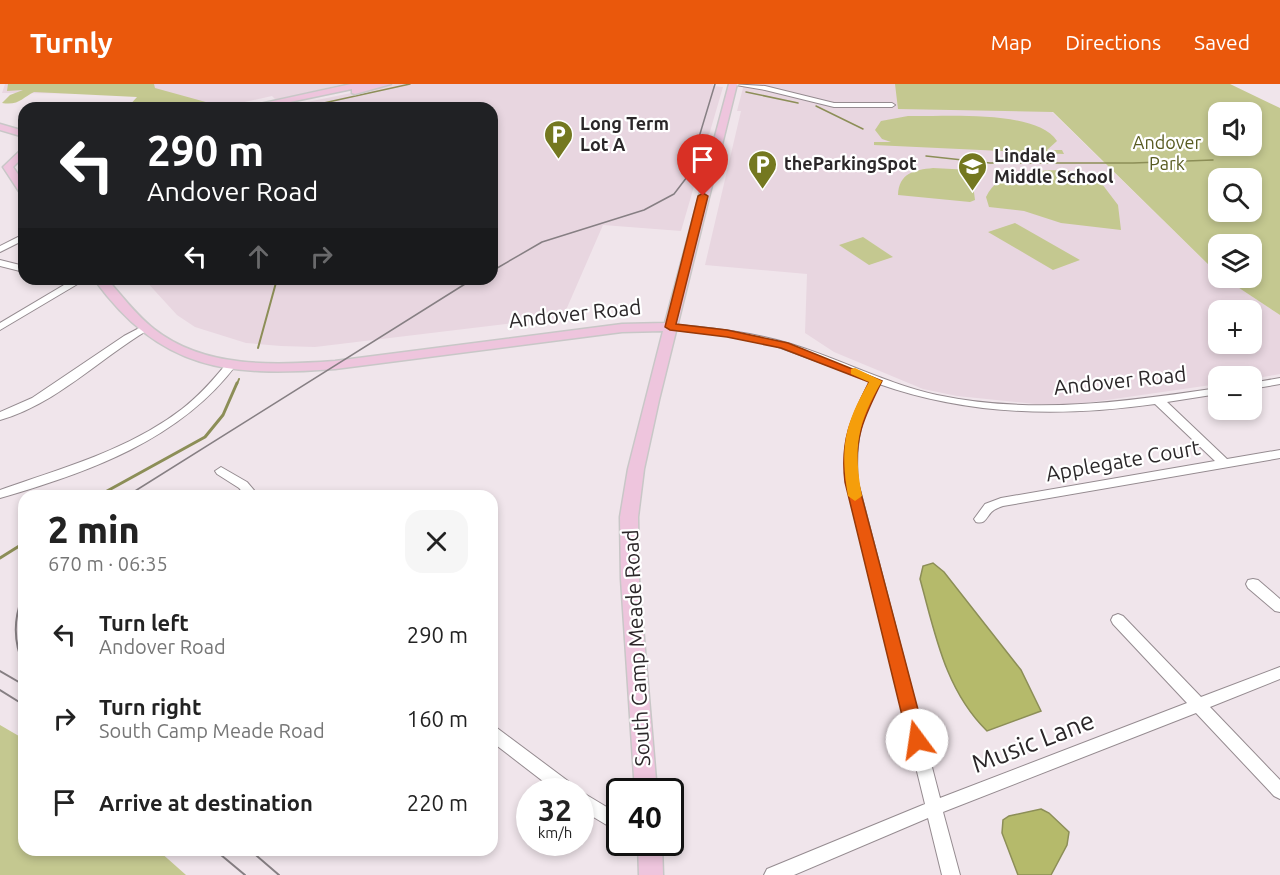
<!DOCTYPE html>
<meta charset="utf-8">
<style>
body{margin:0;font-family:Ubuntu,sans-serif;background:#f6f6f6;color:#222;height:100vh;display:flex;flex-direction:column;font-size:22px;white-space:nowrap}
*{box-sizing:border-box;margin:0}
p{font-size:20px;color:#767676}
.icon{flex:none;width:33px;height:33px;fill:none;stroke:currentColor;stroke-width:2;stroke-linecap:round;stroke-linejoin:round}
.map{position:relative;flex:1;overflow:hidden}
.panel{position:absolute;left:18px;top:406px;width:480px;height:366px;display:flex;flex-direction:column;background:#fff;border-radius:18px;box-shadow:0 3px 9px #0003}
.panel>*{flex:none}
.hud{position:absolute;left:18px;top:18px;width:480px;height:183px;border-radius:18px;box-shadow:0 3px 9px #0003;background:#202124;color:#fff;overflow:hidden}
.controls{position:absolute;left:1208px;top:18px;display:grid;gap:12px}
.controls a{display:grid;place-items:center;width:54px;height:54px;border-radius:12px;background:#fff;box-shadow:0 3px 9px #0003;font-size:30px}
.speed{position:absolute;left:516px;top:694px;display:flex;gap:12px;font-size:30px;font-weight:700;text-align:center}
.speed>*{display:grid;place-content:center;width:78px;height:78px;border-radius:50%;background:#fff;box-shadow:0 3px 9px #0003;line-height:1}
.speed small{font-size:15px;font-weight:400}
.speed .limit{border:3px solid #111;border-radius:9px;background:#fff;color:#111}
.pin{position:absolute;display:grid;place-items:center;width:51px;height:51px;color:#fff;margin:-62px -26px;border-radius:50% 50% 50% 0;rotate:-45deg;box-shadow:0 0 6px #0007}
.pin .icon{rotate:45deg}
.me{position:absolute;width:66px;margin:-33px;rotate:346deg;stroke-linejoin:round;filter:drop-shadow(0 0 4px #0008)}
.turn{display:flex;align-items:center;gap:21px;height:126px;padding:0 30px;font-size:27px}
.turn .icon{width:78px;height:78px;stroke-width:2.5}
.turn b{display:block;font-size:42px;line-height:51px}
.lanes{display:flex;align-items:center;height:57px;padding:0 30px;background:#0003;justify-content:center;gap:30px;direction:ltr}
.lanes .off{opacity:.35}
.round{display:grid;place-items:center;flex:none;width:63px;height:63px;border-radius:18px;background:#f6f6f6}
.summary{display:flex;align-items:center;justify-content:space-between;height:102px;padding:0 30px}
h1{font-size:36px;font-weight:800;line-height:45px}
ul{padding:0;list-style:none}
li{display:flex;align-items:center;gap:18px;height:84px;padding:0 30px}
li div{flex:1}
li b{display:block;font-size:22px}
li em{font-style:normal}
header{display:flex;align-items:center;gap:36px;box-sizing:border-box;height:84px;padding:0 30px;background:#ea580c;color:#fff}
header strong{font-size:28px}
nav{display:flex;gap:33px;margin-inline-start:auto;font-size:21px}
.map>svg:first-child{display:block}
.built{fill:#e8d6e0;fill-rule:evenodd}
.green{fill:#c4c890;fill-rule:evenodd}
.water{fill:#b5ba6b;stroke:#8c8e57;stroke-width:1.5}
.lines{fill:none;stroke-linecap:round;stroke-linejoin:round}
.stream-far2{stroke:#8c8e57;stroke-width:1.5}
.stream-far1{stroke:#8c8e57;stroke-width:2}
.stream{stroke:#8c8e57;stroke-width:3}
.minor-casing{stroke:#958b90;stroke-width:2}
.major-casing{stroke:#c8c7c7;stroke-width:3}
.minor{fill:#fff;fill-rule:evenodd}
.major{fill:#eec5dd;fill-rule:evenodd}
.tram-far1{stroke:#867f83;stroke-width:1.5}
.tram{stroke:#867f83;stroke-width:2}
.route{fill:#ea580c;stroke:#983908;stroke-width:1.5}
.slow{fill:#f59e0b}
.labels{text-anchor:middle;stroke-width:4.5;stroke-linejoin:round;paint-order:stroke}
.far-poi-label{font-size:18px;font-weight:bold;fill:#2b2729;stroke:#fff;text-anchor:start}
.far-park-label{font-size:18px;fill:#585b21;stroke:#fff}
.street-label{font-size:21px;fill:#2b2729;stroke:#fff}
.near-street-label{font-size:26px;fill:#2b2729;stroke:#fff}
</style>
<header>
<strong>Turnly</strong>
<nav><a>Map</a><a>Directions</a><a>Saved</a></nav>
</header>
<div class="map">
<svg width="1280" height="791" viewBox="0 0 1280 791">
<rect width="100%" height="100%" fill="#f0e5eb"/>
<!-- built -->
<path class="built" d="M 5,0 L 343,0 L 276,16 L 272,12 L 217,24 L 134,24 L 145,10 L 2,9 Z
M 395,0 L 713,0 L 713,2 L 723,3 L 681,147 L 603,141 L 563,233 L 315,263 L 281,262 L 246,259 L 195,243 L 177,231 L 144,195 L 492,195 L 492,24 L 283,23 Z
M 744,0 L 895,0 L 1045,21 L 1218,190 L 1218,194 L 1224,194 L 1280,231 L 1280,290 L 1251,295 L 1251,292 L 1218,292 L 1218,300 L 1079,320 L 1035,320 L 957,312 L 923,305 L 834,268 L 805,249 L 807,190 L 705,181 L 741,27 L 737,27 ZM 1218,226 L 1251,226 L 1251,260 L 1218,260 Z"/>
<!-- green -->
<path class="green" d="M 8,0 L 154,0 L 155,4 L 213,20 L 216,23 L 127,24 L 137,13 L 34,8 C 23,13 19,22 2,19 L 10,11 L 23,6 L 7,7 Z
M 895,0 L 1230,0 L 1280,24 L 1280,231 L 1224,194 L 1251,194 L 1251,160 L 1218,160 L 1218,190 L 1216,188 L 1053,28 L 898,25 ZM 1218,28 L 1251,28 L 1251,62 L 1218,62 ZM 1251,94 L 1251,128 L 1218,128 L 1218,94 Z
M 908,32 C 944,33 1036,25 1057,57 L 1047,66 L 1062,66 L 1064,70 L 874,61 L 874,58 L 891,58 L 882,55 L 875,46 L 881,37 Z
M 933,84 L 971,86 L 975,116 L 970,118 L 898,111 C 899,89 914,86 933,84 Z
M 1063,86 L 1091,92 L 1099,96 L 1118,121 L 1121,146 L 1061,139 L 1024,127 L 989,123 L 986,113 C 1000,84 1036,87 1063,86 Z
M 1015,139 L 1080,176 L 1053,186 L 988,148 Z
M 863,153 L 893,173 L 869,181 L 839,161 Z
M 0,641 L 24,655 L 24,766 L 159,767 L 186,791 L 0,791 Z"/>
<!-- water -->
<path class="water" d="M 933,479 L 944,488 L 1021,586 L 1041,627 L 987,647 C 945,606 935,549 920,495 L 923,482 Z
M 1041,725 L 1049,729 L 1069,748 L 1067,761 L 1051,791 L 1018,791 L 1002,749 L 1003,736 L 1009,732 Z"/>
<g class="lines">
<!-- stream-far2 -->
<path class="stream-far2" d="M 746,8 L 798,19
M 816,22 L 863,45
M 301,24 L 410,0
M 926,72 L 990,79 L 1133,79 L 1213,76"/>
<!-- stream-far1 -->
<path class="stream-far1" d="M 258,264 L 277,195
M 237,300 L 239,295"/>
<!-- stream -->
<path class="stream" d="M 98,412 L 205,353 L 223,331 L 237,299
M 0,474 L 24,459"/>
<defs>
<path id="minor" d="M 730,0 L 765,2 L 834,19 L 892,19 L 895,21 L 892,23 L 834,23 L 765,6 Z
M 24,150 L 24,156 L 0,168 L 0,162 Z
M 0,176 L 24,182 L 24,188 L 0,182 Z
M 74,195 L 86,195 L 0,246 L 0,239 Z
M 670,240 C 711,244 752,248 791,260 C 840,275 887,300 937,311 C 1031,331 1124,318 1218,304 L 1218,310 L 1167,318 L 1227,375 L 1280,366 L 1280,374 L 1003,422 C 1000,423 997,424 994,426 C 986,431 987,441 976,438 L 974,435 L 985,420 L 1001,414 L 1215,377 L 1155,320 C 1062,333 970,332 879,300 C 860,331 855,362 858,398 L 940,714 L 1187,619 L 1113,540 L 1111,536 L 1113,532 L 1118,530 L 1123,532 L 1201,613 L 1280,583 L 1280,595 L 1210,623 L 1280,696 L 1280,715 L 1274,712 L 1196,629 L 943,728 L 960,791 L 942,791 L 928,734 L 794,791 L 764,791 L 767,785 L 925,720 L 846,398 C 843,360 851,329 871,297 L 770,260 L 729,252 L 667,245 L 667,241 Z
M 145,241 L 148,242 L 148,246 C 99,275 56,320 0,336 L 0,328 L 32,314 L 124,252 Z
M 231,278 L 236,281 C 180,356 87,389 0,414 L 0,406 C 62,384 129,366 182,325 C 199,312 214,295 227,279 Z
M 1280,294 L 1280,300 L 1251,305 L 1251,299 Z
M 221,383 L 247,398 L 259,412 L 246,412 L 239,404 L 217,390 L 215,387 Z
M 1253,495 L 1258,496 L 1280,515 L 1280,528 L 1275,527 L 1248,504 L 1246,500 L 1248,496 Z
M 492,642 L 497,644 L 576,703 L 578,708 L 557,708 L 492,658 Z
M 580,707 L 620,731 L 620,749 L 580,725 L 580,708 L 578,708 Z"/>
<path id="major" d="M 351,0 L 391,0 L 355,10 L 352,9 L 352,5 L 261,24 L 242,24 Z
M 729,0 L 737,0 L 659,316 L 644,385 L 638,433 L 639,495 L 657,708 L 635,708 L 621,495 L 620,433 L 628,385 L 663,247 L 622,248 L 335,285 C 228,293 161,287 94,195 L 107,195 C 122,212 136,231 154,245 C 205,285 274,281 335,277 L 622,240 L 665,239 Z
M 0,40 L 24,47 L 24,53 L 0,46 Z
M 24,63 L 24,72 L 13,83 L 24,99 L 24,110 L 20,109 L 3,83 Z
M 638,759 L 662,759 L 663,791 L 639,791 Z"/>
</defs>
<!-- minor casing -->
<use href="#minor" class="minor-casing"/>
<!-- major casing -->
<use href="#major" class="major-casing"/>
<!-- minor -->
<use href="#minor" class="minor"/>
<!-- major -->
<use href="#major" class="major"/>
<!-- tram-far1 -->
<path class="tram-far1" d="M 492,187 L 542,158 L 644,126 L 674,110 L 687,93 L 715,0
M 127,412 L 473,195
M 22,516 L 24,510"/>
<!-- tram -->
<path class="tram" d="M 22,514 C 13,537 14,560 24,582
M 0,587 L 24,601
M 0,606 L 24,621
M 215,766 L 245,791
M 250,766 L 279,791"/>
</g>
<!-- route -->
<path class="route" d="M 703,109 L 708,112 L 676,240 L 727,246 L 788,259 L 882,297 C 864,333 853,355 858,398 L 926,656 L 923,662 L 917,664 L 911,662 L 908,656 L 845,398 C 840,356 851,334 869,298 L 781,264 L 727,253 L 670,246 L 665,243 L 698,112 Z"/>
<!-- slow -->
<path class="slow" d="M 855,284 L 882,297 C 857,340 853,362 862,412 L 855,417 L 848,412 C 840,363 844,341 869,298 L 851,290 L 851,285 Z"/>
<!-- icons -->
<defs>
<symbol id="parking-pin" viewBox="-11 -11 22 30"><path d="M0 17L-7.5 6A9.5 9.5 0 1 1 7.5 6Z" fill="#747820" stroke="#fff"/><path d="M-3.5-5.5H1a3.5 3.5 0 0 1 0 7H-1V5.5H-3.5ZM-1-3.4V-.6H.8a1.4 1.4 0 0 0 0-2.8Z" fill="#fff"/></symbol>
<symbol id="school-pin" viewBox="-11 -11 22 30"><path d="M0 17L-7.5 6A9.5 9.5 0 1 1 7.5 6Z" fill="#747820" stroke="#fff"/><path d="M0-5L7-2L0 1L-7-2ZM-4 1L0 2.5L4 1V4Q0 6-4 4Z" fill="#fff"/></symbol>
</defs>
<g fill-rule="evenodd">
<use href="#parking-pin" x="542" y="34" width="33" height="45"/>
<use href="#parking-pin" x="746" y="64" width="33" height="45"/>
<use href="#school-pin" x="956" y="66" width="33" height="45"/>
</g>
<g class="labels">
<!-- far-poi labels -->
<g class="far-poi-label">
<text x="580" y="46">Long Term<tspan x="580" dy="21">Lot A</tspan></text>
<text x="994" y="78">Lindale<tspan x="994" dy="21">Middle School</tspan></text>
<text x="784" y="86">theParkingSpot</text>
</g>
<!-- far-park labels -->
<g class="far-park-label">
<text x="1167" y="65">Andover<tspan x="1167" dy="21">Park</tspan></text>
</g>
<!-- street labels -->
<g class="street-label">
<text transform="translate(575 230) rotate(-6)" y="7">Andover Road</text>
<text transform="translate(1120 297) rotate(-6)" y="7">Andover Road</text>
<text transform="translate(1123 377) rotate(-10)" y="7">Applegate Court</text>
<text transform="translate(637 564) rotate(-93)" y="7">South Camp Meade Road</text>
</g>
<!-- near-street labels -->
<g class="near-street-label">
<text transform="translate(1033 658) rotate(-21)" y="9">Music Lane</text>
</g>
</g>
</svg>
<div class="controls">
<a><svg class="icon" aria-label="sound" viewBox="0 0 24 24"><path d="M4 9h4l5-4v14l-5-4H4zM17 9q2 3 0 6"/></svg></a>
<a><svg class="icon" aria-label="search" viewBox="0 0 24 24"><circle cx="10" cy="10" r="6"/><path d="M15 15l6 6"/></svg></a>
<a><svg class="icon" aria-label="layers" viewBox="0 0 24 24"><path d="M12 4l9 5-9 5-9-5zM3 14l9 5 9-5"/></svg></a>
<a>+</a>
<a>−</a>
</div>
<div class="speed"><div>32<small>km/h</small></div><div class="limit">40</div></div>
<div class="pin" style="left:703px;top:112px;background:#d93025"><svg class="icon" aria-label="arrive" viewBox="0 0 24 24"><path d="M6 21V4h12l-3 4 3 4H6"/></svg></div>
<svg class="me" style="left:917px;top:656px" viewBox="-20 -20 40 40"><circle r="19" fill="#fff"/><path d="M0-13L10 11 0 6-10 11z" fill="#ea580c"/></svg>
<div class="hud">
<div class="turn"><svg class="icon" aria-label="left" viewBox="0 0 24 24"><path d="M17 20v-9H6M10 6l-5 5 5 5"/></svg><div><b>290 m</b>Andover Road</div></div>
<div class="lanes"><svg class="icon" aria-label="left" viewBox="0 0 24 24"><path d="M17 20v-9H6M10 6l-5 5 5 5"/></svg><svg class="icon off" aria-label="ahead" viewBox="0 0 24 24"><path d="M12 20V5M6 11l6-6 6 6"/></svg><svg class="icon off" aria-label="right" viewBox="0 0 24 24"><path d="M7 20v-9h11M14 6l5 5-5 5"/></svg></div>
</div>
<section class="panel">
<div class="summary"><div><h1>2 min</h1><p>670 m · 06:35</p></div><a class="round"><svg class="icon" aria-label="close" viewBox="0 0 24 24"><path d="M6 6l12 12M18 6L6 18"/></svg></a></div>
<ul>
<li><svg class="icon" aria-label="left" viewBox="0 0 24 24"><path d="M17 20v-9H6M10 6l-5 5 5 5"/></svg><div><b>Turn left</b><p>Andover Road</p></div><em>290 m</em></li>
<li><svg class="icon" aria-label="right" viewBox="0 0 24 24"><path d="M7 20v-9h11M14 6l5 5-5 5"/></svg><div><b>Turn right</b><p>South Camp Meade Road</p></div><em>160 m</em></li>
<li><svg class="icon" aria-label="arrive" viewBox="0 0 24 24"><path d="M6 21V4h12l-3 4 3 4H6"/></svg><div><b>Arrive at destination</b></div><em>220 m</em></li>
</ul>
</section>
</div>
